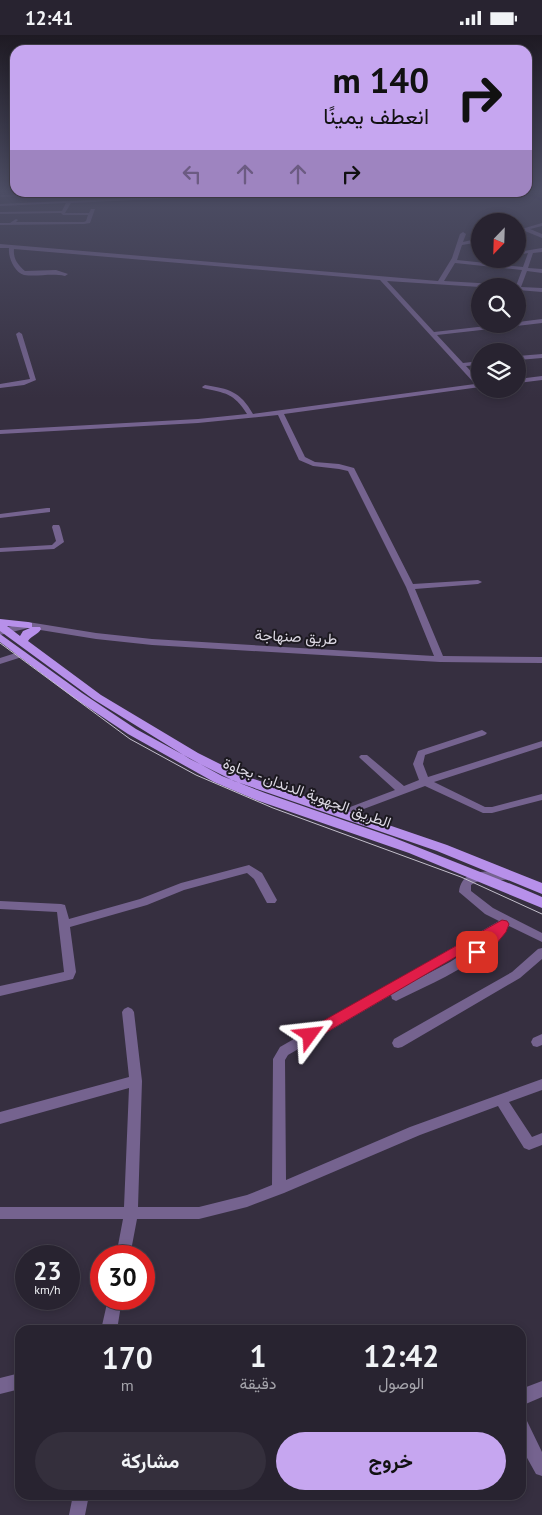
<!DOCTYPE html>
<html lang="ar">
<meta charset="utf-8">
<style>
body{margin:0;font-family:"PT Sans",Vazirmatn,sans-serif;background:#342f3c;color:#f1f3f6;direction:rtl;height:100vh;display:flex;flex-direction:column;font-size:19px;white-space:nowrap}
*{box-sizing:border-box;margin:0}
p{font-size:16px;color:#a5a4ab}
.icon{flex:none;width:28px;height:28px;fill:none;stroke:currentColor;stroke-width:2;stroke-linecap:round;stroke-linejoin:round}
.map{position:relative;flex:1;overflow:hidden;direction:ltr}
.sheet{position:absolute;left:15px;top:1290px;width:511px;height:175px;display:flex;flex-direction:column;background:#282330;border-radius:15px;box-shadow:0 2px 8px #0003,0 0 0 1px #44404c;direction:rtl}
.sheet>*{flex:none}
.top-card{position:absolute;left:10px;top:10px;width:522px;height:152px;border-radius:15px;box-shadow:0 2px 8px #0003,0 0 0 1px #44404c;direction:rtl;background:#c6a6f0;color:#111;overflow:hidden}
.needle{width:32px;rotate:203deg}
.tools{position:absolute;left:471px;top:178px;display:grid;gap:10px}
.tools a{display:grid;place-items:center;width:55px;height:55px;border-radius:50%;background:#282330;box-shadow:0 2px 8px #0003,0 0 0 1px #44404c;font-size:25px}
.speed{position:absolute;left:15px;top:1210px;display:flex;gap:10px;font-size:25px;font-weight:700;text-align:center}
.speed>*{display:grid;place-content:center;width:65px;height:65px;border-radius:50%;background:#282330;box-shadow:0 2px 8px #0003,0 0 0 1px #44404c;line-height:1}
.speed small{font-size:12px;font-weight:400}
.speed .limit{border:8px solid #d22;background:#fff;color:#111}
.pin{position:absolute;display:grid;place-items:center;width:42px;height:42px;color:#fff;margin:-21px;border-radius:10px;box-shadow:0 2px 8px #0006}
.me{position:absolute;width:55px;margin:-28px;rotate:60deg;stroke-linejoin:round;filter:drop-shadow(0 0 4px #0008)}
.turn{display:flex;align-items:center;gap:18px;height:105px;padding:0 20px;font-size:22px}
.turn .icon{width:65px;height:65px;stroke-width:2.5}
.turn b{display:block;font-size:35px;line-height:42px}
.lanes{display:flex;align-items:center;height:48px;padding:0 20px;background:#0003;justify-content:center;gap:25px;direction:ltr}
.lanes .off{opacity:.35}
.eta{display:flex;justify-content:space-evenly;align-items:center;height:85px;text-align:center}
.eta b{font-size:30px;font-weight:700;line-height:35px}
.button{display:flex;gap:10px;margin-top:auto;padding:10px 20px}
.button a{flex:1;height:58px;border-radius:30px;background:#c6a6f0;color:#111;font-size:20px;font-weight:700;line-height:58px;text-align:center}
.button a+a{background:#342f3c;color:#f1f3f6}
.status{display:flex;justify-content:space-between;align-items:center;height:35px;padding:0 25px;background:#282330;direction:ltr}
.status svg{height:14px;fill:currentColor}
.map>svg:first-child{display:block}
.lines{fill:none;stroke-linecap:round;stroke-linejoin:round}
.canal{fill:#2c1147;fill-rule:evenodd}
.minor{fill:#75638f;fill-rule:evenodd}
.major{fill:#b790ea;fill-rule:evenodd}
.tram{stroke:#c2beca;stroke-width:1}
.route{fill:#e11d48;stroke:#92132f}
.labels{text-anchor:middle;stroke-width:4;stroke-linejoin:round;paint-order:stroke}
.street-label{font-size:15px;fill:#ddd9e4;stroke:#1c1920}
</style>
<div class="status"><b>12:41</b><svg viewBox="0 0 49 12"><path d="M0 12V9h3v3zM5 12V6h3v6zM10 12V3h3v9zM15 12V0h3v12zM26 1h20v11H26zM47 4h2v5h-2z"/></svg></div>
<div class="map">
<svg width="542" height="1480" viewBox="0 0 542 1480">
<rect width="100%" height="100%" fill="#362f40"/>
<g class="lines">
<!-- canal -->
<path class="canal" d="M 520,158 L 525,158 L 542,163 L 542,166 Z"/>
<!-- minor -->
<path class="minor" d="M 72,158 L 104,158 L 102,159 L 0,162 L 1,160 Z
M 240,158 L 261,158 L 259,159 L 71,168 L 65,178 L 89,178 L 91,174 L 95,174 L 90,188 L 84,189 L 0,190 L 0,188 L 10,188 L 16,184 L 18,185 L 16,187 L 84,187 L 86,186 L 88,180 L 63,180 L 61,178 L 0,179 L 0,177 L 62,176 L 66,168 L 0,171 L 0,169 Z
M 542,188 L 542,191 L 530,194 L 542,199 L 542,203 L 525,196 L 518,197 L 518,195 Z
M 463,197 L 466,199 L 463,207 L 480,203 L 480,207 L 462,210 L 457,225 L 523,232 L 528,218 L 518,220 L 518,217 L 542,213 L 542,217 L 533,218 L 528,233 L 542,234 L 542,238 L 527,236 L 521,252 L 542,253 L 542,257 L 518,255 L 518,251 L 516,251 L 522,235 L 455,228 L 444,246 L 495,249 L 498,251 L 480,252 L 387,246 L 434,297 L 504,289 L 518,289 L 518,287 L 542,284 L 542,288 L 437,300 L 463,328 L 480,326 L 480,330 L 466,331 L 480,346 L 480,352 L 284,379 L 305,422 L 315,427 L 339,429 L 354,433 L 413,549 L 478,545 L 482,547 L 478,549 L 415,554 L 443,621 L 542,622 L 542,628 L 440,627 L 152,610 L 96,604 L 28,593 L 0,600 L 0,594 L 28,587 L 96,598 L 152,604 L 434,621 L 406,552 L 348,436 L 339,434 L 313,431 L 299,425 L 278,380 L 198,388 L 0,399 L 0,395 L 198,384 L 247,379 C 234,358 225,358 203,353 L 202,352 L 205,350 C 229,354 240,356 253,379 L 475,349 L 380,245 L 14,214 C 13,224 18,230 25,236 L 56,235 L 68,239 L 65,241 C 51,238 37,242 24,240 C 14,237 8,222 9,213 L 0,213 L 0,209 L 438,246 L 452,223 L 460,199 Z
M 19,297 L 22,299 L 36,345 L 24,350 L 0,353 L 0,349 L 30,344 L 16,299 Z
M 542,319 L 542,323 L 518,325 L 518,321 Z
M 542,341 L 542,345 L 518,348 L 518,344 Z
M 47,473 L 50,473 L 50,477 L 0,483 L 0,479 Z
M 53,490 L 59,490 L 60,492 L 64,507 L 54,514 L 0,517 L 0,513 L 52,510 L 56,506 L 52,492 Z
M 22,616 L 25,617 L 26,619 L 25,621 L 0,629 L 0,623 Z
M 482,695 L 487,698 L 485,700 L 425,720 L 423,729 L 428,742 L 542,706 L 542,712 L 434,747 L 485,772 L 492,772 L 542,759 L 542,765 L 492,778 L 483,778 L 425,751 L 345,781 L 341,783 L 336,779 L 337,777 L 395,755 L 361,724 L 359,722 L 361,720 L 367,720 L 404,751 L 419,745 L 413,729 L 418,716 Z
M 249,830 L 262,838 L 277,865 L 275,868 L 267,868 L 254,844 L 247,838 L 184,855 L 147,870 L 70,892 L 76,937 L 73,944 L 0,961 L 0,951 L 64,937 L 57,877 L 0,874 L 0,866 L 61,869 L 65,870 L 69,884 L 140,864 L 181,848 Z
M 491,836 L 510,838 L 511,841 L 510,844 C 496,847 484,841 471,850 L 471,856 L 493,873 L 542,898 L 542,907 L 509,891 C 502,899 497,907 488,914 C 462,936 430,949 400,964 L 396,966 L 392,964 L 391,960 L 288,1020 L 285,1025 L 286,1145 L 410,1092 L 542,1044 L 542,1055 L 509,1067 L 532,1102 L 542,1098 L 542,1110 L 529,1115 L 524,1113 L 498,1071 L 420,1100 L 284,1158 L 247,1172 L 199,1184 L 137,1184 L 130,1221 L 116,1221 L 123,1184 L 0,1184 L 0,1172 L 124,1172 L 129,1053 L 0,1089 L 0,1077 L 129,1042 L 122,977 L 124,974 L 128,972 L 132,974 L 134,977 L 142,1046 L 138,1172 L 199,1172 L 247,1160 L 272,1150 L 273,1024 L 280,1012 L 499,886 L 485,879 L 459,857 C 461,839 475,837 491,836 ZM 481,907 L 450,927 L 414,946 Z
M 542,913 L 542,924 L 520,943 L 402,1012 L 398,1013 L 394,1012 L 392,1008 L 394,1004 L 512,937 L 538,914 Z
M 542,999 L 542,1010 L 537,1012 L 533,1011 L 531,1007 L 533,1003 Z
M 108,1264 L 122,1264 L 117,1295 L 101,1295 Z
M 20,1338 L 20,1354 L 0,1359 L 0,1343 Z
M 542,1346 L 542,1362 L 521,1371 L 521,1354 Z
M 521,1384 L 527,1386 L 542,1417 L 542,1441 L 536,1439 L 521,1412 Z
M 73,1460 L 89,1460 L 85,1480 L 69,1480 Z"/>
<!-- major -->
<path class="major" d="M 0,584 L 28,587 L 32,588 L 32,592 L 40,592 L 41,594 C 38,600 32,600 28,606 L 101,660 L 198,718 L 242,740 L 447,810 L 542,848 L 542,859 L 437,816 L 234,746 L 190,724 L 93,664 L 0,596 ZM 7,591 L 28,593 L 30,593 L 23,596 L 20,601 Z
M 0,599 L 82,658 L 136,694 L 222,741 L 265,758 L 392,802 L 521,853 L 542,862 L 542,873 L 409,818 L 256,765 L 214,747 L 128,699 L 74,663 L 0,607 Z"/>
<!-- tram -->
<path class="tram" d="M 0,608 L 130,704 L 196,740 L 273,773 L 461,842 L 542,879"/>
</g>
<!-- sky -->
<linearGradient id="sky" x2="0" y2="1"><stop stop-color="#1e1a23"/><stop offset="0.43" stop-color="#4c4d64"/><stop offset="1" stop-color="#4c4d64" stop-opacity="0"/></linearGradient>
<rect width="542" height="363" fill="url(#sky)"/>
<!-- route -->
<path class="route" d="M 502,885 L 507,886 L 509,889 L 506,897 L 497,908 L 482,921 L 473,921 L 471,917 L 476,910 L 315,1004 L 310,1006 L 305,1004 L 303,1000 L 305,996 Z"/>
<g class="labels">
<!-- street labels -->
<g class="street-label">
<text transform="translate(296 602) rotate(3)" y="5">طريق صنهاجة</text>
<text transform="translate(307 758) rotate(20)" y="5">الطريق الجهوية الدندان - بجاوة</text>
</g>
</g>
</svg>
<div class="tools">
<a><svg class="needle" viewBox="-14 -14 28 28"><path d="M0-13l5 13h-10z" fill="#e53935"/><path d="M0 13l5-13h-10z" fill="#a5a4ab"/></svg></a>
<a><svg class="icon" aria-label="search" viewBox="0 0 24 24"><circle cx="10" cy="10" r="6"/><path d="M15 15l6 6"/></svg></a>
<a><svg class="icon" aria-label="layers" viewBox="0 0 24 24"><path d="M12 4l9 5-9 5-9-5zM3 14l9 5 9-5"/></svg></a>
</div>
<div class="speed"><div>23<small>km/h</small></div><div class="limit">30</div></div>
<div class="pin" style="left:477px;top:917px;background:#d93025"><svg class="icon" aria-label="arrive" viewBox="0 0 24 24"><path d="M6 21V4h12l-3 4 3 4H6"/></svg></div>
<svg class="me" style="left:310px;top:1000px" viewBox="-20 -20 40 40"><path d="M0-17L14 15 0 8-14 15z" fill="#e11d48" stroke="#fff" stroke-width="4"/></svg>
<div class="top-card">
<div class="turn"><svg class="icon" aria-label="right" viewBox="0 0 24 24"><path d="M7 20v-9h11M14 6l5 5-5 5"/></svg><div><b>140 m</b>انعطف يمينًا</div></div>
<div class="lanes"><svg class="icon off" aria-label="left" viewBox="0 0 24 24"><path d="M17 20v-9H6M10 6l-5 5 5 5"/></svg><svg class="icon off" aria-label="ahead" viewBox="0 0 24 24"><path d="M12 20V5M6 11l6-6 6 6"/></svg><svg class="icon off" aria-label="ahead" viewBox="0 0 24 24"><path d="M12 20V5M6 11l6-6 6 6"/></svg><svg class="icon" aria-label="right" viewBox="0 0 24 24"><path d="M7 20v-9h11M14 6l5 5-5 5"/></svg></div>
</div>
<section class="sheet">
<div class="eta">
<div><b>12:42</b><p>الوصول</p></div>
<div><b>1</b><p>دقيقة</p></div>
<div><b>170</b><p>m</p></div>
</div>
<div class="button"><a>خروج</a><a>مشاركة</a></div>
</section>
</div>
